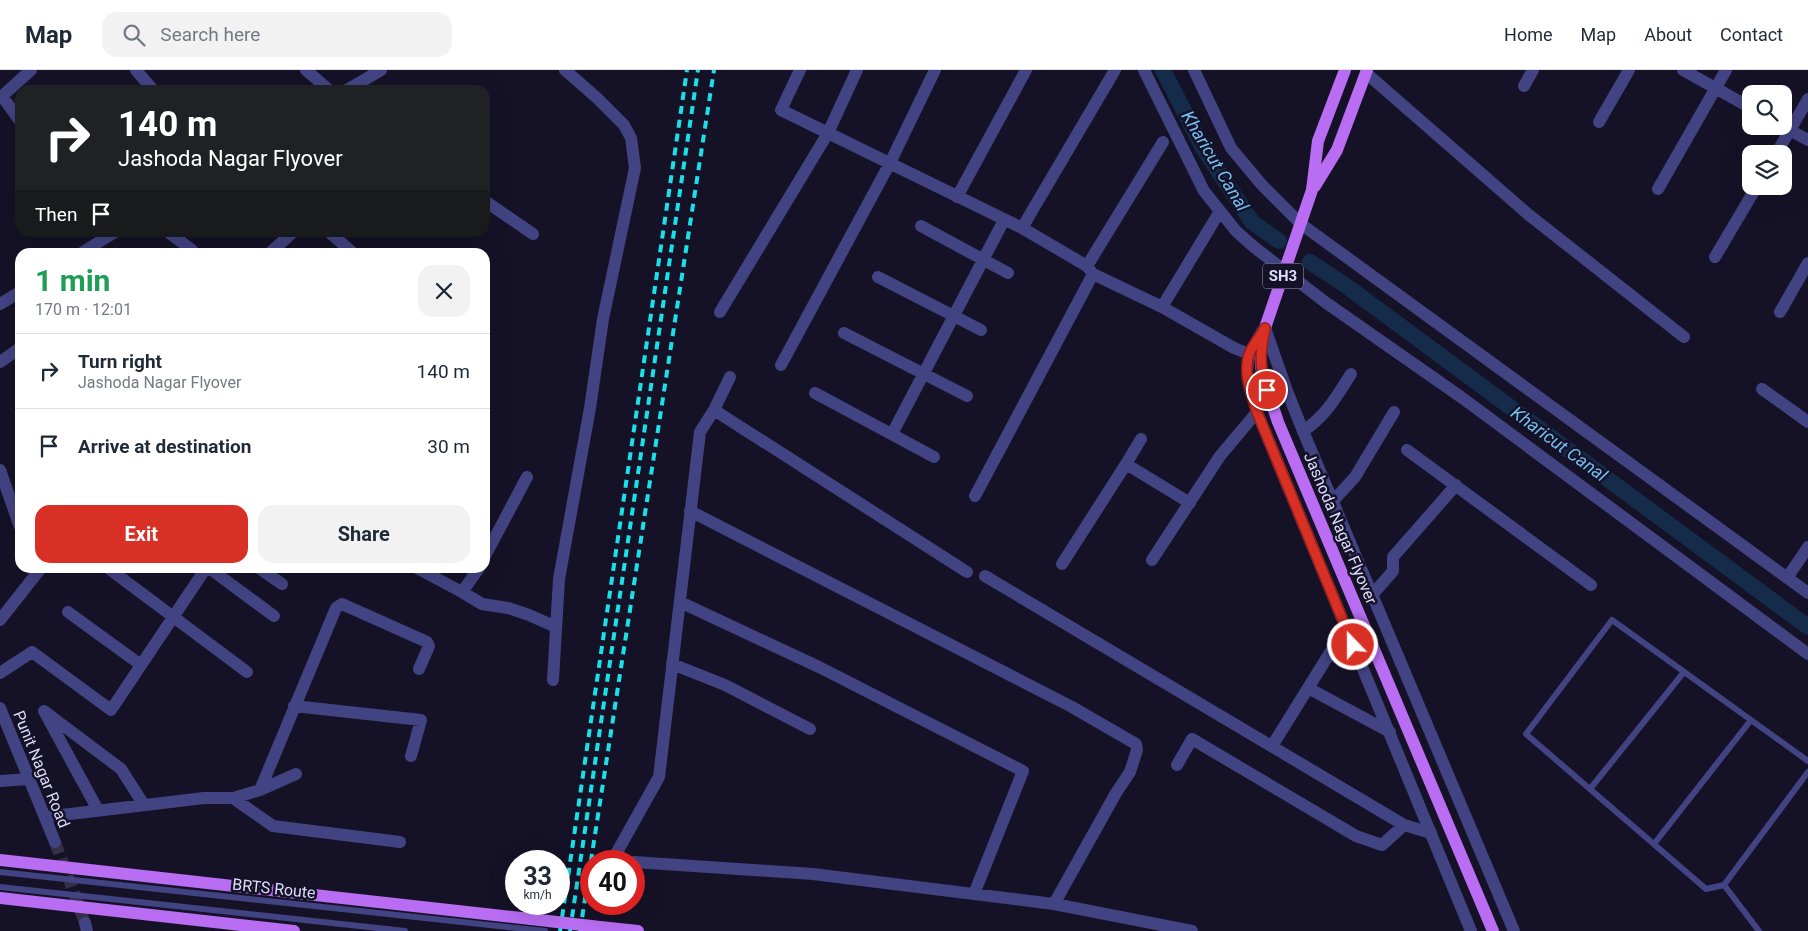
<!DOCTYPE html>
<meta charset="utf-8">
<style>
body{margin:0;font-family:Roboto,sans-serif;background:#f2f2f3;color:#1f2937;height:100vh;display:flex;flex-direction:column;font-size:19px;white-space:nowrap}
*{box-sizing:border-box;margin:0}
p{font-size:16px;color:#747a83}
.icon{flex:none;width:28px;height:28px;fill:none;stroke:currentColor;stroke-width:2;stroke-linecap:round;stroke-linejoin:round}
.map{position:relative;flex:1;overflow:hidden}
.side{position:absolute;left:15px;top:178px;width:475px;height:325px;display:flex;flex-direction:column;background:#fff;border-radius:15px;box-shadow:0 5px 20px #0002}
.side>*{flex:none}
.guide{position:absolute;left:15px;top:15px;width:475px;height:152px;border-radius:15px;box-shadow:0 5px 20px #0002;background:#202124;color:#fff;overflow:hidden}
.fabs{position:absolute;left:1742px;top:15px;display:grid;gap:10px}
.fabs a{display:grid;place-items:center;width:50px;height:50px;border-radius:10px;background:#fff;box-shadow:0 5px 20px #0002;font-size:25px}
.speed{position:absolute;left:505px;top:780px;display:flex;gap:10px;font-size:25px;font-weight:700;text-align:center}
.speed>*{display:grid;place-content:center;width:65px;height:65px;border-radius:50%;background:#fff;box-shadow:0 5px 20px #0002;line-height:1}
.speed small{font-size:12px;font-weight:400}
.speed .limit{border:8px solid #d22;background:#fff;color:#111}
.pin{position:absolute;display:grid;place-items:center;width:42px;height:42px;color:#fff;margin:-21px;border:2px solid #fff;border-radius:50%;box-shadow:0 1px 5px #0007}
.me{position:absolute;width:55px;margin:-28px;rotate:338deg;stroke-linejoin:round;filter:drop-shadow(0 0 4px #0008)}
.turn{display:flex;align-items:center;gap:18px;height:105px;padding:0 20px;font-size:22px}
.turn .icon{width:65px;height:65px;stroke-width:2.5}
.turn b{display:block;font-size:35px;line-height:42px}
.then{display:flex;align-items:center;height:48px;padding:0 20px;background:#0003;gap:10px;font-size:19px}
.round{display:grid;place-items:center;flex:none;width:52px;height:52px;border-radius:15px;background:#f2f2f3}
.overview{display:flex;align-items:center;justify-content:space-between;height:85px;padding:0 20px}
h1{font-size:30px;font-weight:700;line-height:38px;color:#1e9e55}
.primary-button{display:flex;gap:10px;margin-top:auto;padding:10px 20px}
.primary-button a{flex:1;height:58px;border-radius:15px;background:#d93025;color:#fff;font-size:20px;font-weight:700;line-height:58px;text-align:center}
.primary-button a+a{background:#f2f2f3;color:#1f2937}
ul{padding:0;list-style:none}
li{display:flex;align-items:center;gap:15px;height:75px;padding:0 20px;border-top:1px solid #e0e1e3}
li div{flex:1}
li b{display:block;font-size:19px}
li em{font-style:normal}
header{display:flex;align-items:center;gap:30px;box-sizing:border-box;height:70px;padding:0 25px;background:#fff;border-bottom:1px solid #e0e1e3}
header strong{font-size:24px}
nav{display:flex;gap:28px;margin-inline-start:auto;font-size:18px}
.search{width:350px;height:45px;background:#f2f2f3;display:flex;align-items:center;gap:12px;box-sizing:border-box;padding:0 18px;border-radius:15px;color:#747a83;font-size:19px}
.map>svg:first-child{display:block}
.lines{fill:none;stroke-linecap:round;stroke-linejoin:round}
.canal{stroke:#142b4a;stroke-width:16}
.tertiary-tunnel{stroke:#333047;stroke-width:12;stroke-dasharray:12 6;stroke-linecap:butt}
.service{stroke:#424382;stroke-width:6}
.minor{stroke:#424382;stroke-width:12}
.tertiary{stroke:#424382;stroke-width:12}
.primary{stroke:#b86df2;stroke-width:12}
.rail{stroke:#19e1ea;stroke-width:4;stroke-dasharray:8 6;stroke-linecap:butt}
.primary-bridge{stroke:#b86df2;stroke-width:12}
.route-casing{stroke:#8d1f18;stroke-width:12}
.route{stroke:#d93025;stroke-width:9}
.labels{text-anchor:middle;stroke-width:5;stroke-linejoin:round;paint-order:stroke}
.shield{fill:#151227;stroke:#a19fbc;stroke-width:1}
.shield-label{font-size:15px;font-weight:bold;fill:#dddcfc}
.street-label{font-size:16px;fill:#dddcfc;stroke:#151227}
.water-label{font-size:18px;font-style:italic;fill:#73bff2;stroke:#151227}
</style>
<header>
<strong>Map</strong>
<div class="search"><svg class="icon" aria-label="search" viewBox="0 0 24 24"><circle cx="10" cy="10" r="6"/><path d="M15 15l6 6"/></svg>Search here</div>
<nav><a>Home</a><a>Map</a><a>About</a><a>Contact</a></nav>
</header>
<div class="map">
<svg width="1808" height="861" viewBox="0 0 1808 861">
<rect width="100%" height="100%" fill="#151227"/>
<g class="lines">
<!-- canal -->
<path class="canal" d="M 1163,0 L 1203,78 L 1252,152 L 1279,171
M 1310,192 L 1345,215 L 1808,557"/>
<!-- tertiary-tunnel -->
<path class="tertiary-tunnel" d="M 55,772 L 85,853"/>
<!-- service -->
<path class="service" d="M 1590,719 L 1684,602
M 1654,774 L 1751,650
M 0,802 L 545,861
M 1724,815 L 1706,819 L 1526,664 L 1612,550 L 1808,691
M 0,817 L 405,861
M 1759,861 L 1724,815 L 1808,702"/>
<!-- minor -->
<path class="minor" d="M 136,0 L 153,20
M 306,0 L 329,20
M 800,0 L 781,40 L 1022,158 L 1087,196 L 1093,204 L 1162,237 L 1234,278 L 1249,284
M 1144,0 L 1204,121 L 1236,161 L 1254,177 L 1325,232 L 1461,327 L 1808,584
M 1194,0 L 1231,78 L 1262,115 L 1301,154 L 1808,523
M 1683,0 L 1751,38
M 1366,3 L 1529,145 L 1684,267
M 1524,16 L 1533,0
M 347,20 L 381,0
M 2,26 L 20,51
M 0,28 L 31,0
M 1599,52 L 1629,0
M 1784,57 L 1808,70
M 1776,84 L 1808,29
M 1658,119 L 1726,0
M 957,127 L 1026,0
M 485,131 L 533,164
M 921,156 L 1008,203
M 1022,158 L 1115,0
M 168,162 L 192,180
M 329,162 L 352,182
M 83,182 L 115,162
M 271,182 L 293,162
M 1715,187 L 1757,116
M 1087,196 L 1163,72
M 878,207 L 981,260
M 0,234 L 20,222
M 1162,237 L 1220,141
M 720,242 L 828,63 L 857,0
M 1780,242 L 1808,193
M 844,263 L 967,326
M 0,292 L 20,278
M 781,295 L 890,93 L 935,0
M 730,307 L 714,340 L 967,502
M 1762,319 L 1808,352
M 815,323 L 934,387
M 1303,361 C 1326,346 1336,327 1351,304
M 892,364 L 1004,150
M 1407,380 L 1591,515
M 1126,394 L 1141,369
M 0,400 L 20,457
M 975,426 L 1093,204
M 1333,431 L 1355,407 L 1394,342
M 690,441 L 1072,637 L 1136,674 L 1137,680 L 1130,702 L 1116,723 L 1054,834
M 485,486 L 527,407
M 1152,490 L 1220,386 L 1257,342
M 1062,494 L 1126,394 L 1190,433
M 108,498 L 247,602
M 209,498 L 274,546
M 259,498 L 282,514
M 417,498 L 462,522 L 479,498
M 985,506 L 1404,755 L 1431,763
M 1787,508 L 1808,477
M 462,522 L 482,534 L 508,538 L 529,545 L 556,557
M 1372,525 L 1393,501 L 1393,487 L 1456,415
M 680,532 L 819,597 L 1023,701 L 974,824
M 68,542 L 141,595
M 0,550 L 41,498
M 672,594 L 725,615 L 810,659
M 0,603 L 32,582 L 111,640 L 206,498
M 553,610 L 559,509 L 590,338 L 603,249 L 635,98 L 631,68 L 624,55 L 597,28 L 565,0
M 1308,618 L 1390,662
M 294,636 L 421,650 L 411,686
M 1272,676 L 1346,557
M 1177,695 L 1192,669 L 1356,766 L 1382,775 L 1404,755
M 0,711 L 29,709
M 260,720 L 336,538 L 342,534 L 427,572 L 429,576 L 419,599
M 233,728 L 273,756 L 400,772
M 98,740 L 44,641 L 121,699 L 144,735
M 45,747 L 204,728 L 233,728 L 260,720 L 296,704
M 615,791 L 612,791 L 659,707 L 700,362 L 714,340
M 634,792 L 813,804 L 1054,834 L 1192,861"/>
<!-- tertiary -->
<path class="tertiary" d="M 1265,258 L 1287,321 L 1303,361 L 1514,861
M 1263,260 L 1249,284 L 1247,302 L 1257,342 L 1471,861
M 0,638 L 55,772
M 85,853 L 87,861"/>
<!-- primary -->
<path class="primary" d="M 1345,0 L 1318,71 L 1312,120 L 1265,258 L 1260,282 L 1262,304 L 1278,352 L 1493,861
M 1315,116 L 1337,80 L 1367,0
M 0,790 L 531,849
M 0,828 L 294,861
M 600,857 L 638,861"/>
<!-- rail -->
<path class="rail" d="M 560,861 L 687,0
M 570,861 L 698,0
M 580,861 L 714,0"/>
<!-- primary-bridge -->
<path class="primary-bridge" d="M 531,849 L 600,857"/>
</g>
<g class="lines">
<defs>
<path id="route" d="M 1267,320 C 1259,297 1260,282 1265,258 C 1260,266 1254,274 1250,282 C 1242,301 1251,324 1257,342 L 1353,575"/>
</defs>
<!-- route casing -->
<use href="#route" class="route-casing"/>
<!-- route -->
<use href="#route" class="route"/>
</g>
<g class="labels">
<!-- shield labels -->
<rect class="shield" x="1263" y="193.5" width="40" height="25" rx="4"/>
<g class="shield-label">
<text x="1283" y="211">SH3</text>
</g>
<!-- street labels -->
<g class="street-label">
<text transform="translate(1341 458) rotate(67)" y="6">Jashoda Nagar Flyover</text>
<text transform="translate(42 699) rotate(68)" y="6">Punit Nagar Road</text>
<text transform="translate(274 818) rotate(6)" y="6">BRTS Route</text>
</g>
<!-- water labels -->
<g class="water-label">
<text transform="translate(1215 91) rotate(59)" y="6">Kharicut Canal</text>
<text transform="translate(1559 374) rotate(36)" y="6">Kharicut Canal</text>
</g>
</g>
</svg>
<div class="fabs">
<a><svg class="icon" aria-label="search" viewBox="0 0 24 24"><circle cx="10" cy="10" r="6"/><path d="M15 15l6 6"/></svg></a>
<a><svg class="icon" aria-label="layers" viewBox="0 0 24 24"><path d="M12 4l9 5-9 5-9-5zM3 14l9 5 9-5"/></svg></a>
</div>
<div class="speed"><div>33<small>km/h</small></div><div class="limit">40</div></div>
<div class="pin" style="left:1267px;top:320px;background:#d93025"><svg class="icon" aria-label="arrive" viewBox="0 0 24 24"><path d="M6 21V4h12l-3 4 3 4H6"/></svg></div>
<svg class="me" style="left:1353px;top:575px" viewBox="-20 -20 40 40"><circle r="17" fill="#d93025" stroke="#fff" stroke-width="3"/><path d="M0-11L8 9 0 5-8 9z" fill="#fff"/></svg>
<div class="guide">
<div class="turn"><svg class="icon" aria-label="right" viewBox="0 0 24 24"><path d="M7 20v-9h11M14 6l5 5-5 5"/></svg><div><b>140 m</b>Jashoda Nagar Flyover</div></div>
<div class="then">Then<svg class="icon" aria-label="arrive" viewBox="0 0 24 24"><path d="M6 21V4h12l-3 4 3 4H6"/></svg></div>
</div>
<section class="side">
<div class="overview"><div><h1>1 min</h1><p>170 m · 12:01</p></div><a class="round"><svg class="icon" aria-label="close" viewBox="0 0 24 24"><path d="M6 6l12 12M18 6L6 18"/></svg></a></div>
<ul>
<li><svg class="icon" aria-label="right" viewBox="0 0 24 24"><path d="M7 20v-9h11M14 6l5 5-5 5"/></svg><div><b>Turn right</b><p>Jashoda Nagar Flyover</p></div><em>140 m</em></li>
<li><svg class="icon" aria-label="arrive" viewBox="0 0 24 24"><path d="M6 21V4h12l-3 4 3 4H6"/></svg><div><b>Arrive at destination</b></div><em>30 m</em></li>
</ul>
<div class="primary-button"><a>Exit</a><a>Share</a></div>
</section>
</div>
